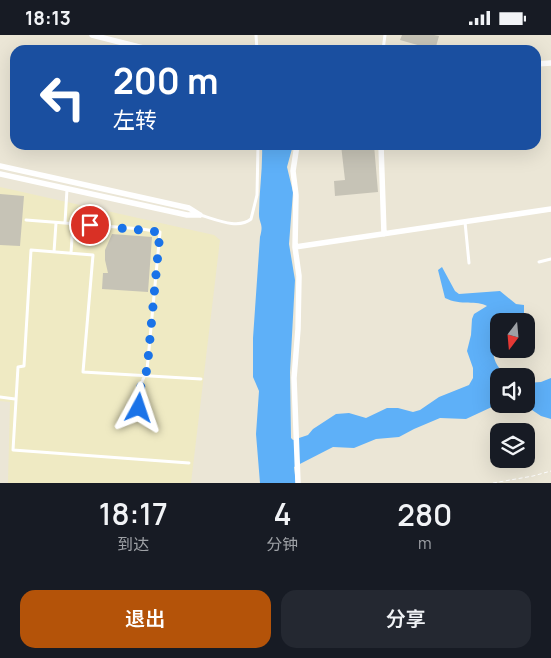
<!DOCTYPE html>
<html lang="zh">
<meta charset="utf-8">
<style>
body{margin:0;font-family:Manrope,"Noto Sans SC",sans-serif;background:#242831;color:#f1f3f6;height:100vh;display:flex;flex-direction:column;font-size:19px;white-space:nowrap}
*{box-sizing:border-box;margin:0}
p{font-size:16px;color:#9ea1a6}
.icon{flex:none;width:28px;height:28px;fill:none;stroke:currentColor;stroke-width:2;stroke-linecap:round;stroke-linejoin:round}
.map{position:relative;height:448px;overflow:hidden}
.panel{display:flex;flex-direction:column;background:#171b24;flex:1}
.panel>*{flex:none}
.top-card{position:absolute;left:10px;top:10px;width:531px;height:105px;border-radius:15px;box-shadow:0 5px 20px #0002;background:#1a4fa0;color:#fff;overflow:hidden}
.needle{width:32px;rotate:196deg}
.fabs{position:absolute;left:490px;top:278px;display:grid;gap:10px}
.fabs a{display:grid;place-items:center;width:45px;height:45px;border-radius:10px;background:#171b24;box-shadow:0 5px 20px #0002;font-size:25px}
.pin{position:absolute;display:grid;place-items:center;width:42px;height:42px;color:#fff;margin:-21px;border:2px solid #fff;border-radius:50%;box-shadow:0 1px 5px #0007}
.me{position:absolute;width:55px;margin:-28px;rotate:5deg;stroke-linejoin:round;filter:drop-shadow(0 0 4px #0008)}
.turn{display:flex;align-items:center;gap:18px;height:105px;padding:0 20px;font-size:22px}
.turn .icon{width:65px;height:65px;stroke-width:2.5}
.turn b{display:block;font-size:35px;line-height:42px}
.eta{display:flex;justify-content:space-evenly;align-items:center;height:85px;text-align:center}
.eta b{font-size:30px;font-weight:600;line-height:35px}
.action{display:flex;gap:10px;margin-top:auto;padding:10px 20px}
.action a{flex:1;height:58px;border-radius:15px;background:#b45309;color:#fff;font-size:20px;font-weight:600;line-height:58px;text-align:center}
.action a+a{background:#242831;color:#f1f3f6}
.status{display:flex;justify-content:space-between;align-items:center;height:35px;padding:0 25px;background:#171b24;direction:ltr}
.status svg{height:14px;fill:currentColor}
.map>svg:first-child{display:block}
.education{fill:#efeac3}
.water{fill:#5eb0f8}
.building{fill:#c6c3b6}
.lines{fill:none;stroke-linecap:round;stroke-linejoin:round}
.path{stroke:#fff;stroke-width:1;stroke-dasharray:4 2.5;stroke-linecap:butt}
.lane{stroke:#fff;stroke-width:3}
.street{stroke:#fff;stroke-width:5.5}
.route{stroke:#1a73e8;stroke-width:9;stroke-dasharray:0 16.2}
</style>
<div class="status"><b>18:13</b><svg viewBox="0 0 49 12"><path d="M0 12V9h3v3zM5 12V6h3v6zM10 12V3h3v9zM15 12V0h3v12zM26 1h20v11H26zM47 4h2v5h-2z"/></svg></div>
<div class="map">
<svg width="551" height="448" viewBox="0 0 551 448">
<rect width="100%" height="100%" fill="#ebe6d6"/>
<!-- education -->
<path class="education" d="M 0,152 L 214,200 L 220,205 L 191,448 L 8,448 L 10,367 L 0,366 Z"/>
<!-- water -->
<path class="water" d="M 262,110 L 293,110 L 287,132 L 293,157 L 289,209 L 295,245 L 290,337 L 291,403 L 293,405 L 308,400 L 313,394 L 336,379 L 349,378 L 366,383 L 387,373 L 398,373 L 413,377 L 420,375 L 439,362 L 469,350 L 473,343 L 473,333 L 467,316 L 471,300 L 472,284 L 474,279 L 487,271 C 477,265 461,271 445,263 L 438,235 L 442,232 L 455,256 L 459,259 L 500,256 L 516,269 L 524,270 L 524,278 C 519,285 507,286 499,286 L 499,289 L 494,291 C 494,314 488,325 507,341 L 499,341 L 499,369 L 526,369 L 526,348 L 541,347 L 551,343 L 551,384 L 541,381 L 532,375 L 517,370 L 494,371 L 466,384 L 440,383 L 414,394 L 399,402 L 376,404 L 354,413 L 333,412 L 294,432 L 296,448 L 260,448 L 256,399 L 259,356 L 253,342 L 253,303 L 260,202 C 264,188 259,189 259,179 C 259,156 263,133 262,110 Z"/>
<!-- building -->
<path class="building" d="M 402,0 L 434,0 L 439,1 L 435,15 L 400,5 Z
M 341,110 L 374,110 L 378,157 L 335,161 L 334,146 L 345,145 Z
M 0,159 L 24,161 L 20,211 L 0,210 Z
M 112,199 L 152,202 L 148,257 L 102,254 L 103,238 L 108,238 L 105,225 L 105,215 Z"/>
<g class="lines">
<!-- path -->
<path class="path" d="M 493,448 L 533,441 L 551,436"/>
<!-- lane -->
<path class="lane" d="M 256,0 L 257,15
M 383,15 L 385,0
M 200,180 C 215,184 238,195 251,184 L 257,160 L 258,110
M 26,185 L 142,194 L 160,197 L 147,335 L 141,349 L 139,373
M 465,187 L 469,228
M 65,188 L 67,154
M 54,217 L 56,188
M 71,218 L 73,189
M 539,227 L 551,224
M 0,362 L 15,364
M 189,428 L 13,415 L 18,332 L 24,331 L 31,215 L 93,220 L 83,337 L 201,344"/>
<!-- street -->
<path class="street" d="M 92,0 L 151,15
M 536,29 L 551,28
M 297,110 L 293,136 L 296,160 L 295,212 L 299,241 L 298,294 L 294,343 L 298,448
M 381,110 L 384,199
M 0,131 L 189,173 L 200,180
M 0,139 L 187,180 L 200,180
M 295,212 L 551,174"/>
</g>
<g class="lines">
<!-- route -->
<path class="route" d="M 90,190 L 160,197 L 147,335 L 141,349 L 139,373"/>
</g>
</svg>
<div class="fabs">
<a><svg class="needle" viewBox="-14 -14 28 28"><path d="M0-13l5 13h-10z" fill="#e53935"/><path d="M0 13l5-13h-10z" fill="#9ea1a6"/></svg></a>
<a><svg class="icon" aria-label="sound" viewBox="0 0 24 24"><path d="M4 9h4l5-4v14l-5-4H4zM17 9q2 3 0 6"/></svg></a>
<a><svg class="icon" aria-label="layers" viewBox="0 0 24 24"><path d="M12 4l9 5-9 5-9-5zM3 14l9 5 9-5"/></svg></a>
</div>
<div class="pin" style="left:90px;top:190px;background:#d93025"><svg class="icon" aria-label="arrive" viewBox="0 0 24 24"><path d="M6 21V4h12l-3 4 3 4H6"/></svg></div>
<svg class="me" style="left:139px;top:373px" viewBox="-20 -20 40 40"><path d="M0-17L14 15 0 8-14 15z" fill="#1a73e8" stroke="#fff" stroke-width="4"/></svg>
<div class="top-card">
<div class="turn"><svg class="icon" aria-label="left" viewBox="0 0 24 24"><path d="M17 20v-9H6M10 6l-5 5 5 5"/></svg><div><b>200 m</b>左转</div></div>
</div>
</div>
<section class="panel">
<div class="eta">
<div><b>18:17</b><p>到达</p></div>
<div><b>4</b><p>分钟</p></div>
<div><b>280</b><p>m</p></div>
</div>
<div class="action"><a>退出</a><a>分享</a></div>
</section>
